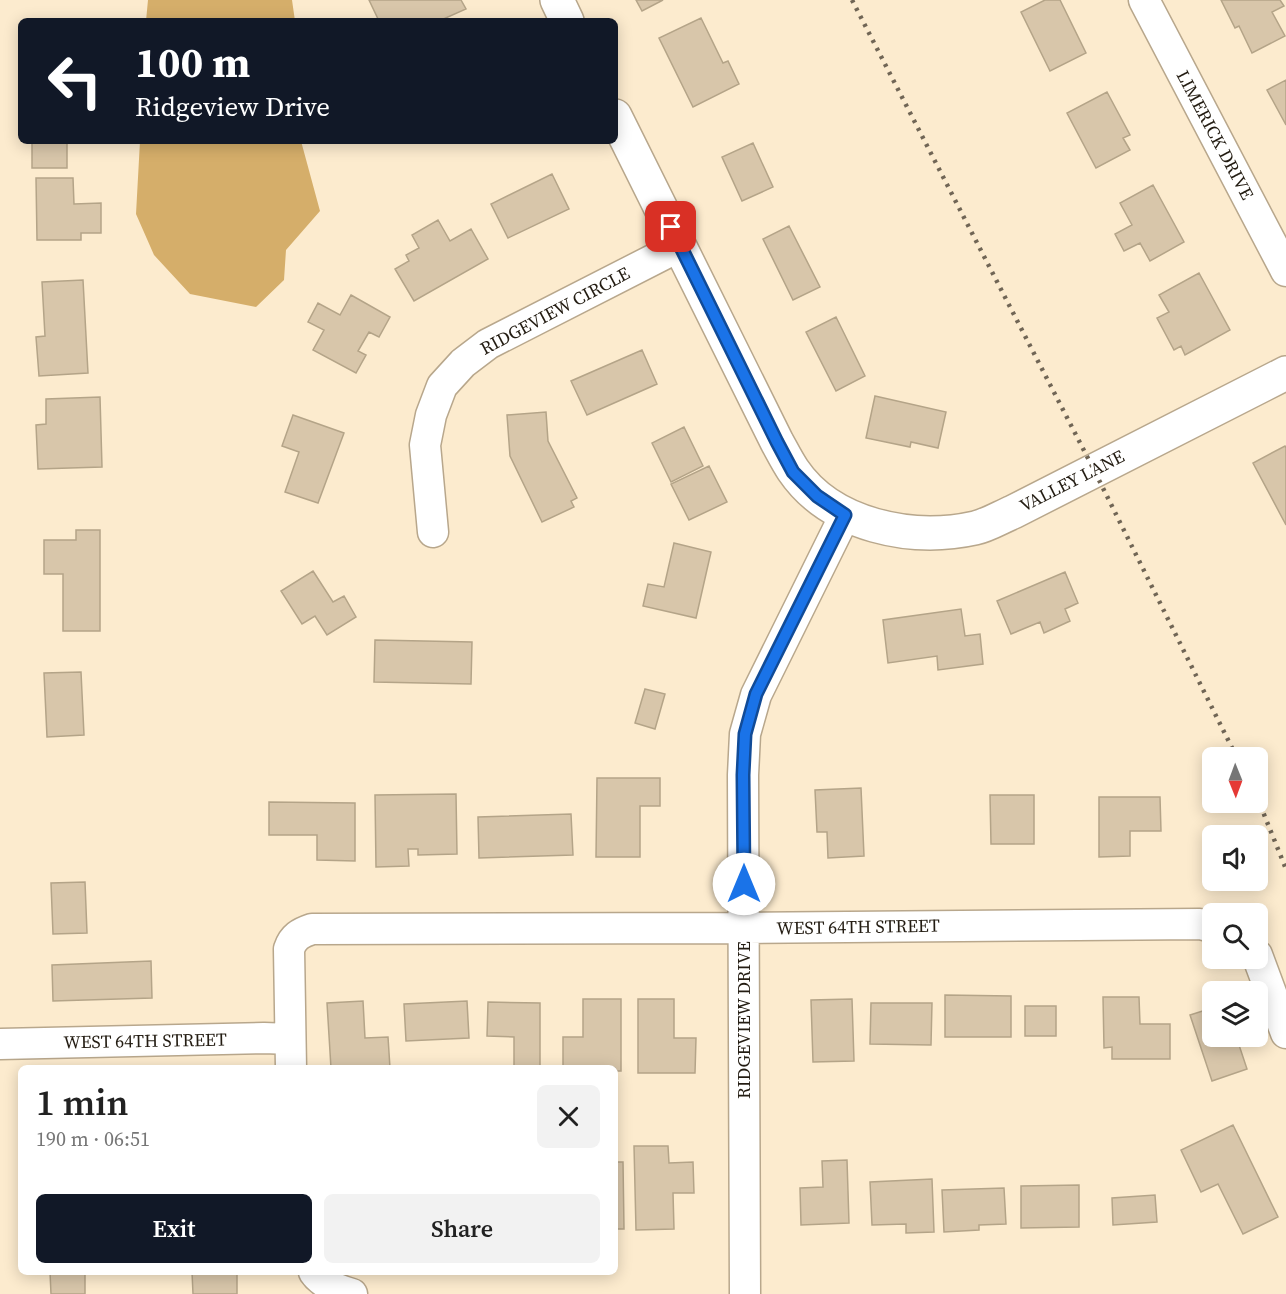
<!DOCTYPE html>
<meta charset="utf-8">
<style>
body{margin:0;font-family:"Source Serif 4",serif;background:#f2f2f2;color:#222;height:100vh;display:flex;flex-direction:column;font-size:22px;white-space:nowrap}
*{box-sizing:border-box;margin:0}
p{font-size:20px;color:#767676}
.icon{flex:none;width:33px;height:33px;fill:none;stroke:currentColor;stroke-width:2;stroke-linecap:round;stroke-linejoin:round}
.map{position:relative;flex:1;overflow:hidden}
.panel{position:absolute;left:18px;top:1065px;width:600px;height:210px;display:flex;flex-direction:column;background:#fff;border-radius:9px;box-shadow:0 3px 15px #0003}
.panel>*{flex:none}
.top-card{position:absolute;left:18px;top:18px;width:600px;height:126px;border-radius:9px;box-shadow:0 3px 15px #0003;background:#111827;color:#fff;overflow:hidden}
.needle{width:39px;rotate:179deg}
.buttons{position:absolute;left:1202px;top:747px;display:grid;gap:12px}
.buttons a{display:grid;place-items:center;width:66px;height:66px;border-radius:9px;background:#fff;box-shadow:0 3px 15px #0003;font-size:30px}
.pin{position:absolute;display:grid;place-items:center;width:51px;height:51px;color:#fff;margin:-26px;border-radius:12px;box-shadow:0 3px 9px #0006}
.me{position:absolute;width:66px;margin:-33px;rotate:0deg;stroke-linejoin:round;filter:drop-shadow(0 0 4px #0008)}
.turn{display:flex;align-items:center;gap:21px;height:126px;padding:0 18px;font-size:27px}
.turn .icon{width:78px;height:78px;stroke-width:2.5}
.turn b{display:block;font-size:42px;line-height:51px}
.round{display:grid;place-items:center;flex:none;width:63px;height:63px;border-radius:9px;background:#f2f2f2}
.head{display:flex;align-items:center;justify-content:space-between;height:102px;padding:0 18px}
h1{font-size:36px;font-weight:600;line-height:45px}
.cta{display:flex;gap:12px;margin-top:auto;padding:12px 18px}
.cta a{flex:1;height:69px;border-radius:9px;background:#111827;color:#fff;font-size:24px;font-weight:600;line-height:69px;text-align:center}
.cta a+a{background:#f2f2f2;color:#222}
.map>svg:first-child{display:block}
.water{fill:#d5ae6a}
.building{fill:#d8c6aa;stroke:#b4a488;stroke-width:1.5}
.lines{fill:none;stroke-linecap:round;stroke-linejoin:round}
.minor-casing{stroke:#b8a78c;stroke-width:33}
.tertiary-casing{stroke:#b8a78c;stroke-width:36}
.minor{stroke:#fff;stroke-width:30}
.tertiary{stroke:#fff;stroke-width:33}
.rail{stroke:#706555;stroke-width:4.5;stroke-dasharray:3 6;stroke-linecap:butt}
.route-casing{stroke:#114b97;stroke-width:15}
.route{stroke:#1a73e8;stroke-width:10}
.labels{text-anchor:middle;stroke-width:5;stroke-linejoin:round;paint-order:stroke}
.street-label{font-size:18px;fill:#231c12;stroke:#fff}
</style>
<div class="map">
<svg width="1286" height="1294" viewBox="0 0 1286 1294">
<rect width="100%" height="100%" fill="#fcebce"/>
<!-- water -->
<path class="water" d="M 148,0 L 292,0 L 295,21 L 146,21 Z
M 140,141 L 301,141 L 320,211 L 286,250 L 284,280 L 256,307 L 190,294 L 154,255 L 136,214 Z"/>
<!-- building -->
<path class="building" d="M 369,0 L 461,0 L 466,9 L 439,21 L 379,21 Z
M 636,0 L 663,0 L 642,11 Z
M 1045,0 L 1060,0 L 1086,53 L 1050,71 L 1021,12 Z
M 1221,0 L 1280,0 L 1284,6 L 1272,12 L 1285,36 L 1252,53 L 1239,26 L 1235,28 Z
M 701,18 L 723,63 L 728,61 L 739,84 L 693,107 L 659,38 Z
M 1286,80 L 1286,125 L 1267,90 Z
M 1107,92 L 1130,135 L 1123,138 L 1130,150 L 1096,168 L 1067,113 Z
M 32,141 L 67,141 L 67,168 L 32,168 Z
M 753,143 L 773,187 L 742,201 L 722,157 Z
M 552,174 L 569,209 L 508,238 L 491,204 Z
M 36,178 L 73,178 L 74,204 L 101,203 L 101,233 L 81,233 L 81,240 L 37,240 Z
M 1153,185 L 1184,242 L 1150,261 L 1140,243 L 1124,251 L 1115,234 L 1132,225 L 1120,203 Z
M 438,220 L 450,241 L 471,229 L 488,259 L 414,301 L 395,269 L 409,261 L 406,255 L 419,248 L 412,235 Z
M 789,226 L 820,287 L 793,300 L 763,239 Z
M 1199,273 L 1230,330 L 1185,355 L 1181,346 L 1174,350 L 1157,318 L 1169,312 L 1159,295 Z
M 83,280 L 88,373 L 39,376 L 36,337 L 45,336 L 42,282 Z
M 351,295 L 390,317 L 379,337 L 369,332 L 358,351 L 366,355 L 356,373 L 313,350 L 324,330 L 308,322 L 318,303 L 340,315 Z
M 836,317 L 865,376 L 836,391 L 806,332 Z
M 642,350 L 657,384 L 587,415 L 571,381 Z
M 875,396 L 946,412 L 938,448 L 911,442 L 910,447 L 866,438 Z
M 100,397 L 102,467 L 38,469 L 36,425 L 46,424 L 46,399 Z
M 546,412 L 548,441 L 577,498 L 571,501 L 574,507 L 542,522 L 510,456 L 507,415 Z
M 293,415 L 344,433 L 318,503 L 285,492 L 299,452 L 282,446 Z
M 684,427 L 703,466 L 671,482 L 652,443 Z
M 1285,446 L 1286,448 L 1286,525 L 1253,463 Z
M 709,466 L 727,502 L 689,520 L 671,484 Z
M 76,530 L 100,530 L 100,631 L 63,631 L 63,574 L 44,574 L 44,540 L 76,540 Z
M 674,543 L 711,552 L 696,618 L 643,606 L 648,584 L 664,587 Z
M 313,571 L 333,602 L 344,596 L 356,617 L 327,635 L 315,616 L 302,624 L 281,591 Z
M 1065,572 L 1078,603 L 1065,609 L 1070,621 L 1044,633 L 1040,622 L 1011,634 L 997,601 Z
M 961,609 L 965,636 L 980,634 L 983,664 L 938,670 L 937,656 L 888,663 L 883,620 Z
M 375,640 L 472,642 L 471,684 L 374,682 Z
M 81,672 L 84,735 L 47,737 L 44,673 Z
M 645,689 L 665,694 L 655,729 L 635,723 Z
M 597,778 L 660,778 L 660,806 L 640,806 L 640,857 L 596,857 Z
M 861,788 L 864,856 L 828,858 L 827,832 L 817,832 L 815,790 Z
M 456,794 L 457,854 L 418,855 L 418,849 L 408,849 L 409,866 L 376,867 L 375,795 Z
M 990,795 L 1034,795 L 1034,844 L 991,844 Z
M 1099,797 L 1160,797 L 1161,831 L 1130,831 L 1130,856 L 1099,857 Z
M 269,802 L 355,803 L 355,861 L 317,860 L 317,835 L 269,835 Z
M 571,814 L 573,855 L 479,858 L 478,817 Z
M 85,882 L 87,933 L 53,934 L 51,883 Z
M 151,961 L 152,998 L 53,1001 L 52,965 Z
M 945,995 L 1011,996 L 1011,1037 L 945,1037 Z
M 1103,997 L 1139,997 L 1140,1024 L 1170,1024 L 1170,1059 L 1112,1059 L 1112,1047 L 1104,1048 Z
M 583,999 L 621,999 L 621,1071 L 615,1071 L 615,1068 L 563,1068 L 563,1037 L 583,1037 Z
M 638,999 L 674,999 L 674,1038 L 696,1038 L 695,1073 L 638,1073 Z
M 852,999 L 854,1061 L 813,1062 L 811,1000 Z
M 363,1001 L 365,1038 L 388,1037 L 390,1068 L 331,1068 L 327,1003 Z
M 467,1001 L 469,1038 L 406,1041 L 404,1004 Z
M 488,1002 L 540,1003 L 540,1068 L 514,1068 L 514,1037 L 487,1036 Z
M 871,1003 L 932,1003 L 931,1045 L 870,1044 Z
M 1025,1006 L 1056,1006 L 1056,1036 L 1025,1036 Z
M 1212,1008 L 1212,1036 L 1236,1036 L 1247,1069 L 1212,1081 L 1190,1015 Z
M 1233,1125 L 1278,1217 L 1243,1234 L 1218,1184 L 1201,1192 L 1181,1150 Z
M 634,1146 L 668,1146 L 669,1163 L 693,1162 L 694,1193 L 673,1193 L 674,1229 L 636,1230 Z
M 847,1160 L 849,1223 L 801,1225 L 800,1188 L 823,1187 L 822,1161 Z
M 615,1162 L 623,1162 L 624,1229 L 615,1229 Z
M 932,1179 L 934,1232 L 906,1233 L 906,1224 L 872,1225 L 870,1182 Z
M 1079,1185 L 1079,1227 L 1021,1228 L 1021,1186 Z
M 1004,1188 L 1006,1224 L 979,1225 L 979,1230 L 944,1232 L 942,1190 Z
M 1155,1195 L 1157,1222 L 1113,1225 L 1112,1198 Z
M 50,1272 L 85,1272 L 85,1294 L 51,1294 Z
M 192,1272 L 237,1272 L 237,1294 L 193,1294 Z"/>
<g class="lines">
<defs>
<path id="minor" d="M 1144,0 L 1286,271
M 433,532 L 425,445 L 431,415 L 442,386 L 463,363 L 488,344 L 680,246
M 1257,955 L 1286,1033
M 0,1044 L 264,1038 L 290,1039
M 291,1068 L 289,949 C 293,937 300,933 312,929 L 744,928 L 1200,924 L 1212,927
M 314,1272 C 322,1284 338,1290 352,1294
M 745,1294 L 743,775 L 745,734 L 756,695 L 845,515"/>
<path id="tertiary" d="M 557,0 L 567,21
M 615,116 L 777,442 C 782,451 787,461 793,470 C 831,526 912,542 975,528 C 988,525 1001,517 1013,512 L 1286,373"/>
</defs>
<!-- minor casing -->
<use href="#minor" class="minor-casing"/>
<!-- tertiary casing -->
<use href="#tertiary" class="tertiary-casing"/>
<!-- minor -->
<use href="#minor" class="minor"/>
<!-- tertiary -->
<use href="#tertiary" class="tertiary"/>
<!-- rail -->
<path class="rail" d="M 852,0 L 1094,470 L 1237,758
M 1257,797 L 1286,869"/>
</g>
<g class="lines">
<defs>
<path id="route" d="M 671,227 L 777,442 L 793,472 L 817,496 L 845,515 L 756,694 L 745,734 L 743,775 L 744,884"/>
</defs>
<!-- route casing -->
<use href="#route" class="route-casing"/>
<!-- route -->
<use href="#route" class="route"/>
</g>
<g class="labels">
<!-- street labels -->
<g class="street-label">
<text transform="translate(1215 135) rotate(62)" y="6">LIMERICK DRIVE</text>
<text transform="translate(555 311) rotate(-28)" y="6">RIDGEVIEW CIRCLE</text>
<text transform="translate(1072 481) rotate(-27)" y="6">VALLEY LANE</text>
<text transform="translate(858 927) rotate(-1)" y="6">WEST 64TH STREET</text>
<text transform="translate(744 1020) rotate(-90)" y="6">RIDGEVIEW DRIVE</text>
<text transform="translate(145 1041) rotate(-1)" y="6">WEST 64TH STREET</text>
</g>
</g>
</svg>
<div class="buttons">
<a><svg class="needle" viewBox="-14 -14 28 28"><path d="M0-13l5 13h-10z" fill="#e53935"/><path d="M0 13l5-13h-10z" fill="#767676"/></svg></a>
<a><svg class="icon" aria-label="sound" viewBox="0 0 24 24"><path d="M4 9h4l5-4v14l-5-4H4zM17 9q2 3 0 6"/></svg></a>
<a><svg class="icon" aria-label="search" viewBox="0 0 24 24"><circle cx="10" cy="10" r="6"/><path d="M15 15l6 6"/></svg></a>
<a><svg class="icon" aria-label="layers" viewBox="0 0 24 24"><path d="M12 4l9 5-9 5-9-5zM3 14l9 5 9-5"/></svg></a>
</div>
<div class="pin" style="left:671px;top:227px;background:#d93025"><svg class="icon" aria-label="arrive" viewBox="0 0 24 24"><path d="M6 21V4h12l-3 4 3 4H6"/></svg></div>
<svg class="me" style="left:744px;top:884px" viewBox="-20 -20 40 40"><circle r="19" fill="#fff"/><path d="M0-13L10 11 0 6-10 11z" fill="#1a73e8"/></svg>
<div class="top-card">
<div class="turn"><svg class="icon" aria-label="left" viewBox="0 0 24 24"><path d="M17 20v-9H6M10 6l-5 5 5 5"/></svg><div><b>100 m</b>Ridgeview Drive</div></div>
</div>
<section class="panel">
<div class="head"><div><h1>1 min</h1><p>190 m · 06:51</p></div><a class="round"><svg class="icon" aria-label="close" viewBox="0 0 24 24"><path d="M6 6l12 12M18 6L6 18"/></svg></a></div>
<div class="cta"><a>Exit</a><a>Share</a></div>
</section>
</div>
